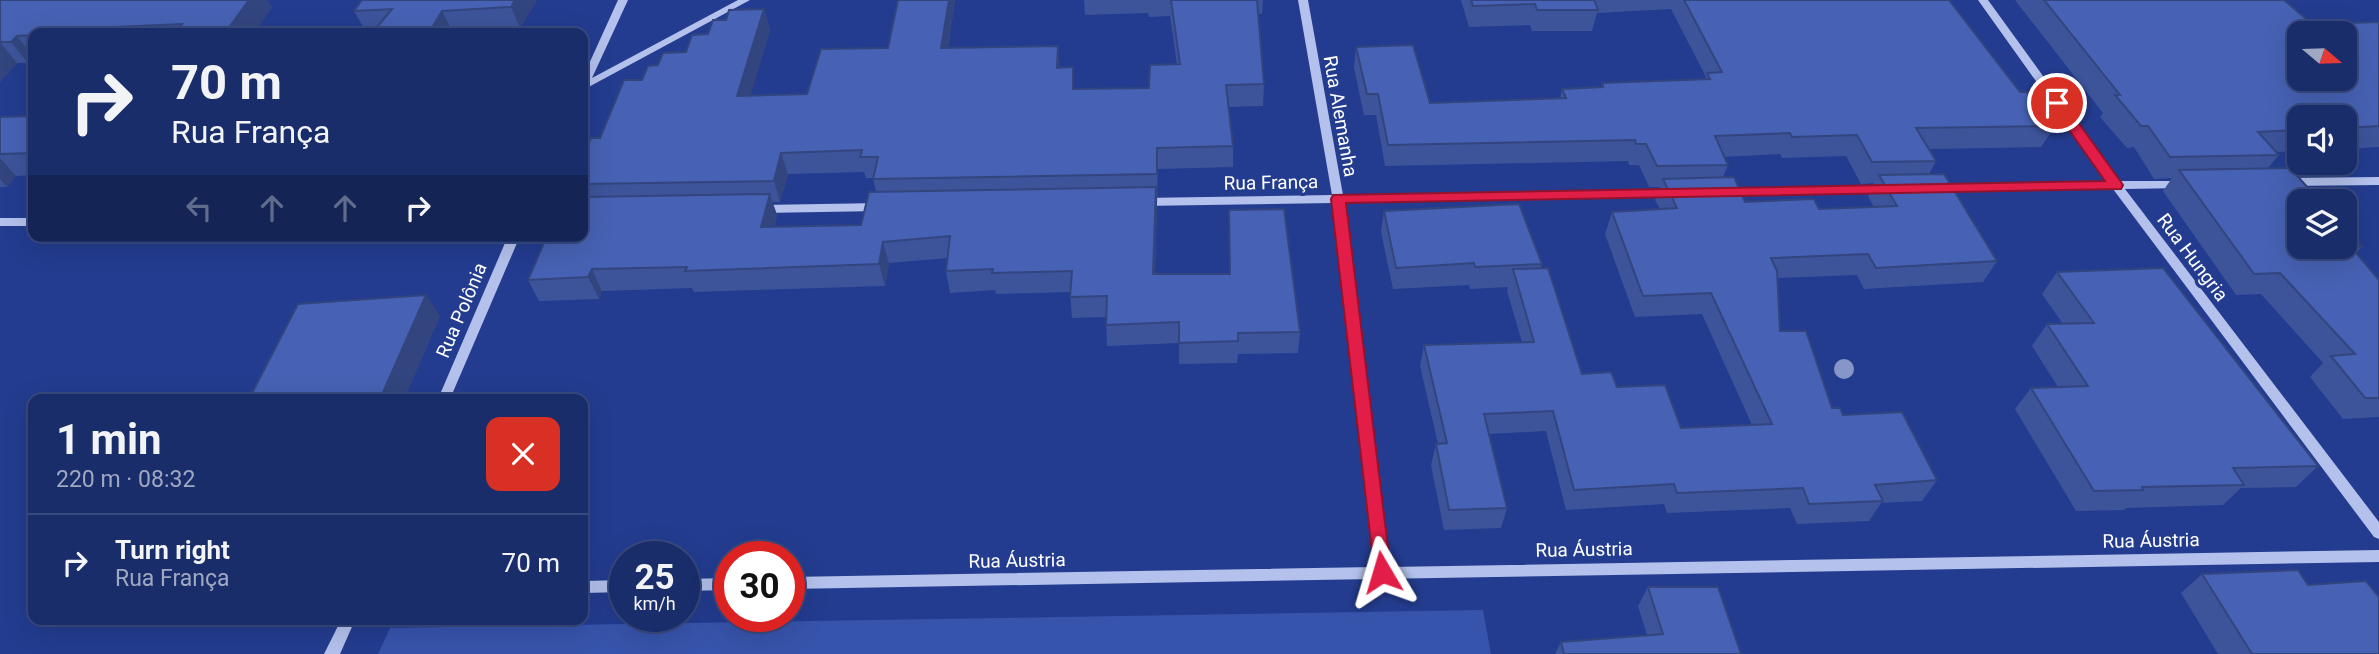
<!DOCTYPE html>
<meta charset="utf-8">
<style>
body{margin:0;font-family:Roboto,sans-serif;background:#233571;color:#f1f3f6;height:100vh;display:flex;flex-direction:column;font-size:26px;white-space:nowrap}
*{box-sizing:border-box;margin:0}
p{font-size:23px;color:#9fa8c1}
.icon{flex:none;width:38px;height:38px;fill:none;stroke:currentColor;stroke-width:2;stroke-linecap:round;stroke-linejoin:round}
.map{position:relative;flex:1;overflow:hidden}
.sheet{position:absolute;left:28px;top:394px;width:560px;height:231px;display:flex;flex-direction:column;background:#1a2d6b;border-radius:14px;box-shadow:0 7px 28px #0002,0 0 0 2px #38497e}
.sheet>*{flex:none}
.hud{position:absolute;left:28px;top:28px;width:560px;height:214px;border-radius:14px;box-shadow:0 7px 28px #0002,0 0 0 2px #38497e;background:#1a2d6b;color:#f1f3f6;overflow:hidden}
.needle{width:46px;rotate:109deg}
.buttons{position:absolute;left:2287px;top:21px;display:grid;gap:14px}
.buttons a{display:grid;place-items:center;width:70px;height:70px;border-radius:14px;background:#1a2d6b;box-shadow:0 7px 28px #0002,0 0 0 2px #38497e;font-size:35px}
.speed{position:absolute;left:609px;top:541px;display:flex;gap:14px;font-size:35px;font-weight:700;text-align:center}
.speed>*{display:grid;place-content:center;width:91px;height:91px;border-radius:50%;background:#1a2d6b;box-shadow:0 7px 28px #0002,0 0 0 2px #38497e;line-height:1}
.speed small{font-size:18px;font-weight:400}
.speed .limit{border:10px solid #d22;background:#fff;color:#111}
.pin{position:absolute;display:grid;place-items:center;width:60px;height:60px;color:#fff;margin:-30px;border:4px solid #fff;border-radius:50%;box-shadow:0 2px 7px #0007}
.me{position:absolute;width:77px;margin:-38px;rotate:353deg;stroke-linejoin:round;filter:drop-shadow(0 0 5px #0008)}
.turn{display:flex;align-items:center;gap:24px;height:147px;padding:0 28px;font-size:32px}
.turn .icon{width:91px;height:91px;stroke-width:2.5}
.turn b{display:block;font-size:49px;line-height:60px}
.lanes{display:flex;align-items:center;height:66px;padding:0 28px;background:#0003;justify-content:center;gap:35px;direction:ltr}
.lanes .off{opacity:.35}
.round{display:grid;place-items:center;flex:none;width:74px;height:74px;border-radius:14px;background:#233571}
.overview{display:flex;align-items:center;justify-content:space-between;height:119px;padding:0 28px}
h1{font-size:42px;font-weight:700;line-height:52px}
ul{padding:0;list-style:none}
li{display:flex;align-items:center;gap:21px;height:98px;padding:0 28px;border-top:2px solid #38497e}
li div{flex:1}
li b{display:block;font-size:26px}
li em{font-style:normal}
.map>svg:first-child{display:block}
.green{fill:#3754ac}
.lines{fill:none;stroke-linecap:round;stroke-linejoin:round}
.minor{fill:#b3c1ec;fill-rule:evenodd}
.tree{fill:#8796c9}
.wall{fill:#3d549b;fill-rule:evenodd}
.shaded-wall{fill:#32457e}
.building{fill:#4762b4;stroke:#32457e;stroke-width:2;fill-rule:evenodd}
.route{fill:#e11d48;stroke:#92132f;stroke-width:2}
.labels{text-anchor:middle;stroke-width:7;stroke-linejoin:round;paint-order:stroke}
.street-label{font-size:19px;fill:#fff;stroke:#233c8f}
</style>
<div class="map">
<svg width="2379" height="654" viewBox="0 0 2379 654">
<rect width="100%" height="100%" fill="#233c8f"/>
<!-- green -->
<path class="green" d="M 1483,610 L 1491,654 L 378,654 L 390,628 Z"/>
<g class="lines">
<!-- minor -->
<path class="minor" d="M 618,0 L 628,0 L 592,78 L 738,0 L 750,0 L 583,90 L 583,77 Z
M 1298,0 L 1308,0 L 1343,195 L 1672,189 L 1678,193 L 1672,197 L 1344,202 L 1389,567 L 2379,550 L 2379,562 L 789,589 L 789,577 L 1374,567 L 1333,203 L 1141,206 L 1135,202 L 1141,198 L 1332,195 Z
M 1978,0 L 1988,0 L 2119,181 L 2187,181 L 2189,184 L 2187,187 L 2183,188 L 2125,189 L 2379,522 L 2379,539 L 2374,537 L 2113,189 L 1934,191 L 1932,188 L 1934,185 L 1938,184 L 2108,182 Z
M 2379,177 L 2379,185 L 2288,186 L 2282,182 L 2288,178 Z
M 1885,185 L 1889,186 L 1891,189 L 1889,192 L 1725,196 L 1719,192 L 1725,188 Z
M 881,203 L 887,207 L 881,211 L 759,213 L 753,209 L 759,205 Z
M 0,218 L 33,218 L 33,226 L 0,226 Z
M 508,236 L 520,236 L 450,399 L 438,399 Z
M 730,578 L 730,590 L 684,591 L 684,579 Z
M 625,580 L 625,592 L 583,593 L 583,581 Z
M 341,620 L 355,620 L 340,654 L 324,654 Z"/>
</g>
<!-- trees -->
<circle class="tree" cx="1844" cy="369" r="10"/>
<!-- wall -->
<path class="wall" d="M 0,0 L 272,7 L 254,33 L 33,33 L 33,58 L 28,63 L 17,63 L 0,82 Z
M 362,0 L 537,0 L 520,28 L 453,32 L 366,32 L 354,11 Z
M 898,0 L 955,0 L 948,47 L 1060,68 L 1075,89 L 1149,88 L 1177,64 L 1170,16 L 1149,17 L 1148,13 L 1085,15 L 1084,0 L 1263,0 L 1262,14 L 1258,14 L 1264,84 L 1263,106 L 1229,107 L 1233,146 L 1233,167 L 1158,169 L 1155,274 L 1229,274 L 1229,210 L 1300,332 L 1298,353 L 1238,354 L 1237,363 L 1179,364 L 1179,343 L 1107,346 L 1106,317 L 1072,318 L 1070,292 L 996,294 L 995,290 L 950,293 L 946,271 L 948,258 L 889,263 L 885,286 L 694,292 L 692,288 L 602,291 L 599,299 L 539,301 L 528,280 L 583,236 L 583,157 L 600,138 L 642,80 L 658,65 L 686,52 L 726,20 L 764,9 L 770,30 L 750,96 L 807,94 L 888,48 ZM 864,172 L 866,178 L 873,178 L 876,192 L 861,225 L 774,227 L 777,215 L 772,202 L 780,202 L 788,174 Z
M 1461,0 L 1949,0 L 2020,92 L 2055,126 L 2041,147 L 1929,149 L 1936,161 L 1929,174 L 1997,261 L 1983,282 L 1864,289 L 1857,275 L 1777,278 L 1780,331 L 1832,408 L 1937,480 L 1922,501 L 1881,503 L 1869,521 L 1797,524 L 1790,508 L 1667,513 L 1664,504 L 1566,510 L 1546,431 L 1489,434 L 1507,508 L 1501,528 L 1444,530 L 1431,465 L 1436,444 L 1438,444 L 1420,366 L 1424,345 L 1522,342 L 1507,291 L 1508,287 L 1470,289 L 1469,285 L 1393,289 L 1381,232 L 1384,211 L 1542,264 L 1541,268 L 1582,374 L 1617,387 L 1681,428 L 1752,425 L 1702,314 L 1635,317 L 1605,234 L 1612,212 L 1660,209 L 1655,200 L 1660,187 L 1649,187 L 1639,165 L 1629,165 L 1628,161 L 1385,166 L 1376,115 L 1364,115 L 1354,68 L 1356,47 L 1430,103 L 1560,99 L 1562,89 L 1601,87 L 1602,83 L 1705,79 L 1706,77 L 1671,9 L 1597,13 L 1592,31 L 1532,31 L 1530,25 L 1469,27 ZM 1780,154 L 1782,158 L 1846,156 L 1861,184 L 1874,183 L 1868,196 L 1874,207 L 1819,209 L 1745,202 L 1723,177 L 1728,165 L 1724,157 Z
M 2015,0 L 2284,0 L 2312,24 L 2379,22 L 2379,147 L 2345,149 L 2345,117 L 2300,117 L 2300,151 L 2275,152 L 2279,155 L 2268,168 L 2362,247 L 2356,253 L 2379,280 L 2379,417 L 2343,419 L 2310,377 L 2323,363 L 2261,294 L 2236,295 L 2163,191 L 2172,178 L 2154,179 L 2134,147 L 2127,148 L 2100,117 L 2103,113 Z
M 33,116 L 33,175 L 16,176 L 7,187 L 0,187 L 0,117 Z
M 2057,272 L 2318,466 L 2296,487 L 2241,488 L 2223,505 L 2126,508 L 2124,510 L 2076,511 L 2015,409 L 2031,388 L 2058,387 L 2032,346 L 2047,324 L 2063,324 L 2042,294 Z
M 440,316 L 404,399 L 249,399 Z
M 2202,574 L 2308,585 L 2379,654 L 2218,654 L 2181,593 Z
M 1648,587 L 1741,654 L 1555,654 L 1561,642 L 1647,635 L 1638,606 Z"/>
<!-- shaded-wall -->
<path class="shaded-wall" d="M 249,0 L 267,0 L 272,7 L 254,33 L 225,33 Z
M 515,0 L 537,0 L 520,28 L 511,7 Z
M 949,0 L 955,0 L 945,69 L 941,48 Z
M 764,9 L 770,30 L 744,118 L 737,96 Z
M 442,11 L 453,32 L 452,33 L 429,33 Z
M 17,36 L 33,57 L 28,63 L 11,42 Z
M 0,42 L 17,63 L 0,82 Z
M 1058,46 L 1060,67 L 1059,89 L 1057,68 Z
M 1157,148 L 1158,169 L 1157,195 Z
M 781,153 L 788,174 L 780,202 L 774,181 Z
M 0,158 L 16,176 L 7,187 L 0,179 Z
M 1156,187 L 1157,209 L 1154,295 L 1153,274 Z
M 770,194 L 777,215 L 768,249 L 761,227 Z
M 883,242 L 889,263 L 885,286 L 879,264 Z
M 592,269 L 602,291 L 599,299 L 588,277 Z
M 426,295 L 440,316 L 404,399 L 382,399 L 381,397 Z"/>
<!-- building -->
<path class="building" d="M 0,0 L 249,0 L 225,33 L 175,33 L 182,24 L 44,30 L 41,33 L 33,33 L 33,35 L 17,36 L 11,42 L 0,42 Z
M 362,0 L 515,0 L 511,7 L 442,11 L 429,33 L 372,33 L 392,9 L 354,11 Z
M 898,0 L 949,0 L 941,48 L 1058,46 L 1057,68 L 1073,67 L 1073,89 L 1149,88 L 1150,65 L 1180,64 L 1171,0 L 1257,0 L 1264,84 L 1226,85 L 1233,146 L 1157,148 L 1157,174 L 873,179 L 878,157 L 860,157 L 862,150 L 781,153 L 774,181 L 583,184 L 583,157 L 591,138 L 600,138 L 624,80 L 642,80 L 648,66 L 658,65 L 663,53 L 686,52 L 692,35 L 708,34 L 713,20 L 726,20 L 729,10 L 764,9 L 737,96 L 807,94 L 821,49 L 888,48 Z
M 1471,0 L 1594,0 L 1598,10 L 1537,10 L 1535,4 L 1473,6 Z
M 1684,0 L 1949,0 L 2020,92 L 2027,92 L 2055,126 L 1916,128 L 1936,161 L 1872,162 L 1857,135 L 1792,137 L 1790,133 L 1715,136 L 1728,165 L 1657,166 L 1646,144 L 1636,144 L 1635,140 L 1388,145 L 1378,94 L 1367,94 L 1356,47 L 1413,45 L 1430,103 L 1566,98 L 1562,89 L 1603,87 L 1602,83 L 1710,79 L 1707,73 L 1722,72 Z
M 2044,0 L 2284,0 L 2312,24 L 2379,22 L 2379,126 L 2345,128 L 2345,117 L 2300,117 L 2300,130 L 2258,132 L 2279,155 L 2170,157 L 2148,126 L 2141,126 L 2115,95 L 2120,95 ZM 2300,33 L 2345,33 L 2345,79 L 2300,79 Z
M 33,116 L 33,153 L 0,154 L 0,117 Z
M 2290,168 L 2320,201 L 2300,201 L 2300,247 L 2345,247 L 2345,228 L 2362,247 L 2351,247 L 2379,280 L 2379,398 L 2365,398 L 2331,356 L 2355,354 L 2280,273 L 2254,274 L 2179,170 Z
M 1944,174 L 1997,261 L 1876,268 L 1868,254 L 1771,258 L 1777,271 L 1780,331 L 1806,331 L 1832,408 L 1840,408 L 1843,415 L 1902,412 L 1937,480 L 1875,485 L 1883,501 L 1809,504 L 1803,488 L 1677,493 L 1674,484 L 1574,490 L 1553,411 L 1484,414 L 1507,508 L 1449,510 L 1436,444 L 1447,443 L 1424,345 L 1534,342 L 1513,269 L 1548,268 L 1582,374 L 1611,372 L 1617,387 L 1665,385 L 1681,428 L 1772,424 L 1711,293 L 1643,296 L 1612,212 L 1677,208 L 1663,179 L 1734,177 L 1745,202 L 1814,199 L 1819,209 L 1897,206 L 1879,175 Z
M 1156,187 L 1153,274 L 1230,274 L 1229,210 L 1284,209 L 1300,332 L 1238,333 L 1238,341 L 1179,343 L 1179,322 L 1106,325 L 1107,296 L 1070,297 L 1072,271 L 992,273 L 993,269 L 946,271 L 950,236 L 883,242 L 879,264 L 685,271 L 687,267 L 592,269 L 588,277 L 528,280 L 547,236 L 583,236 L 583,197 L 770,194 L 761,227 L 861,225 L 869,192 Z
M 1519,204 L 1542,264 L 1475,267 L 1474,263 L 1396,268 L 1384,211 Z
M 2163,268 L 2318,466 L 2233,468 L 2244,485 L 2142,487 L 2143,490 L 2094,491 L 2031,388 L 2088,386 L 2047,324 L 2094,323 L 2057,272 Z
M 426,295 L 381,397 L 316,399 L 249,399 L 298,304 Z
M 2298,570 L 2308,585 L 2366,581 L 2379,597 L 2379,654 L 2252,654 L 2202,574 Z
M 1648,587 L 1718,587 L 1741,654 L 1564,654 L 1561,642 L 1663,634 Z"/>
<!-- route -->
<path class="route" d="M 2057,99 L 2062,100 L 2121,182 L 2123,185 L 2121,189 L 1346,203 L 1391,572 L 1388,577 L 1382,580 L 1375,577 L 1331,199 L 1333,195 L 2105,181 L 2050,103 Z"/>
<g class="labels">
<!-- street labels -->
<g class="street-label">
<text transform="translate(1341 116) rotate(80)" y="7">Rua Alemanha</text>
<text transform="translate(1271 182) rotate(-1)" y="7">Rua França</text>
<text transform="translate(2193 257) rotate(53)" y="7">Rua Hungria</text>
<text transform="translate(461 310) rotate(-67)" y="7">Rua Polônia</text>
<text transform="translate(2151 540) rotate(-1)" y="7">Rua Áustria</text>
<text transform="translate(1584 549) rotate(-1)" y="7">Rua Áustria</text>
<text transform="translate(1017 560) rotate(-1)" y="7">Rua Áustria</text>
</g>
</g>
</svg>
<div class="buttons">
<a><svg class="needle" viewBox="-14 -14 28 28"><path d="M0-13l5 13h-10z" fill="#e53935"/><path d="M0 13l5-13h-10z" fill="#9fa8c1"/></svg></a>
<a><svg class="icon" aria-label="sound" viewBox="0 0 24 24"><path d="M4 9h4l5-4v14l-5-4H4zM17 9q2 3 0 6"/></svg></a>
<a><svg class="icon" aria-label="layers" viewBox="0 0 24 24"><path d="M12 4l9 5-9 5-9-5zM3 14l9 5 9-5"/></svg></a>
</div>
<div class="speed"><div>25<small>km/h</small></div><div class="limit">30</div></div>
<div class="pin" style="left:2057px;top:103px;background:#d93025"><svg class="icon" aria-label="arrive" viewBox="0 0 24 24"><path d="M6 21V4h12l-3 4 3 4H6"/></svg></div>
<svg class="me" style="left:1382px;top:572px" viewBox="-20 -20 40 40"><path d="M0-17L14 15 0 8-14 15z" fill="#e11d48" stroke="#fff" stroke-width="4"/></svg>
<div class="hud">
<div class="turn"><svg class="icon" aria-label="right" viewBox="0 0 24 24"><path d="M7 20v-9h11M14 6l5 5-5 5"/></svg><div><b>70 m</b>Rua França</div></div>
<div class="lanes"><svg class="icon off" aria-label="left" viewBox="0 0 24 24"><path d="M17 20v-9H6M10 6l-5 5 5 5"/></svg><svg class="icon off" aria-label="ahead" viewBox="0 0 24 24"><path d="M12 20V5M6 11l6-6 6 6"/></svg><svg class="icon off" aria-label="ahead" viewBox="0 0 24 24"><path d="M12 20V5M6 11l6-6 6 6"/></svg><svg class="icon" aria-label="right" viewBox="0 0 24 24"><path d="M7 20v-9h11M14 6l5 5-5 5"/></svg></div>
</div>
<section class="sheet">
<div class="overview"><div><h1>1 min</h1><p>220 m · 08:32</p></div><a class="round" style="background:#d93025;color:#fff"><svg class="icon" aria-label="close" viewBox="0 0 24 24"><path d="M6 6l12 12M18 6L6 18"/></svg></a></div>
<ul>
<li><svg class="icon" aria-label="right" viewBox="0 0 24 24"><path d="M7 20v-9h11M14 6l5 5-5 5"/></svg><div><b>Turn right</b><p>Rua França</p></div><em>70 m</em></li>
</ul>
</section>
</div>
